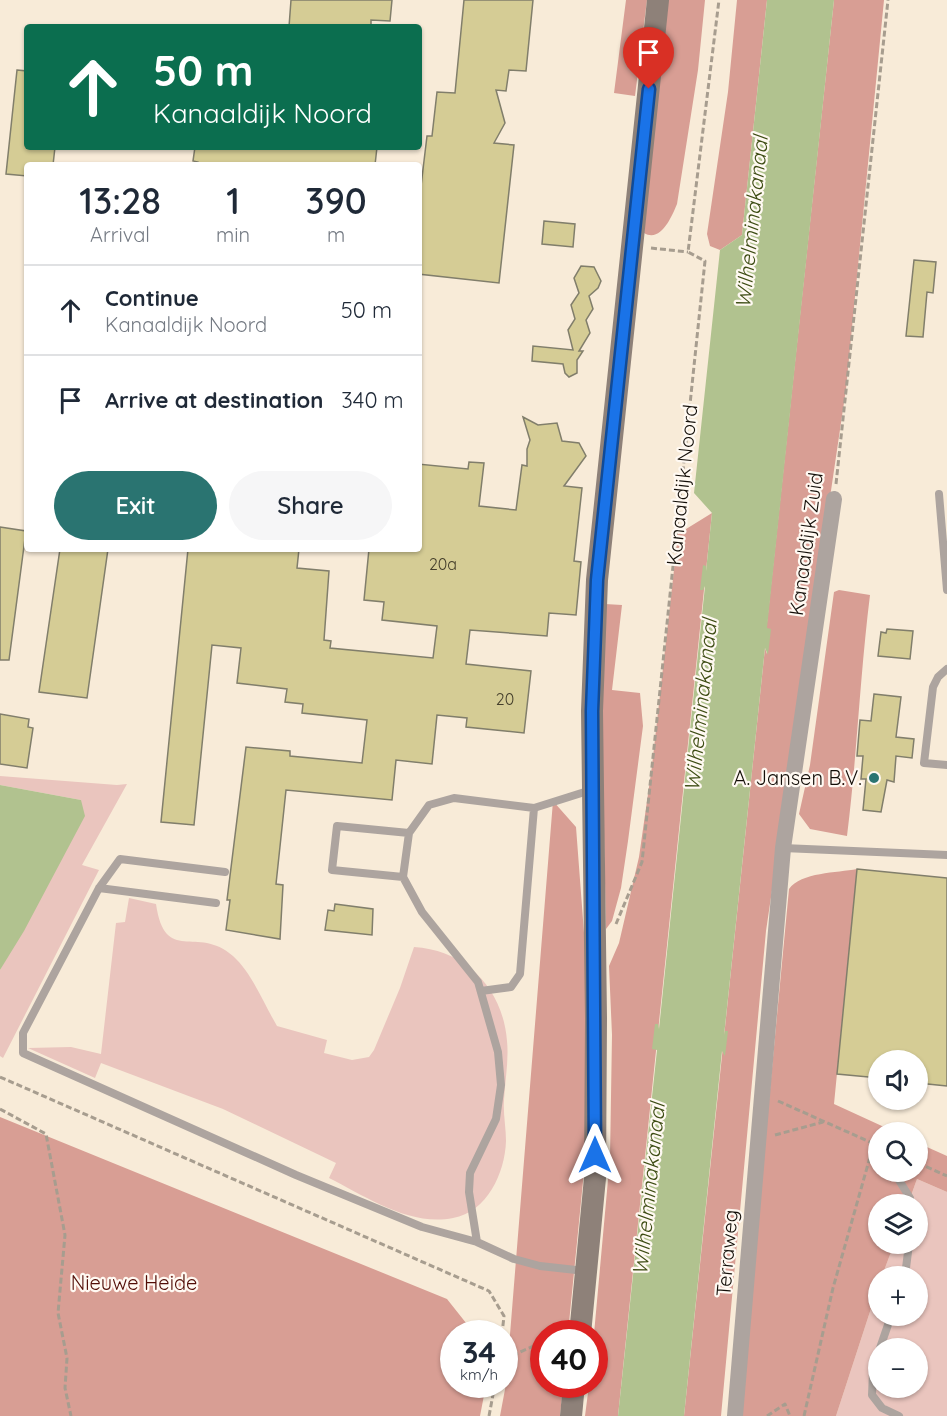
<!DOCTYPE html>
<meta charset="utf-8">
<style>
body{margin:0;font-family:Quicksand,sans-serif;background:#f6f6f7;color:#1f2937;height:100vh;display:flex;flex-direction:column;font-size:22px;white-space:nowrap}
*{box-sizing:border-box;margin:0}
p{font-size:20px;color:#747a83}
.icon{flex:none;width:33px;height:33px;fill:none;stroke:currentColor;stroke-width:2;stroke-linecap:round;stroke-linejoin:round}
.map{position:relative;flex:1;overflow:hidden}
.details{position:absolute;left:24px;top:162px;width:398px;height:390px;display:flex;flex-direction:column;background:#fff;border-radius:6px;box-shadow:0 2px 4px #0004}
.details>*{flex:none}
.banner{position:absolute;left:24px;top:24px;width:398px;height:126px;border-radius:6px;box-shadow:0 2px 4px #0004;background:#0b6e4f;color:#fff;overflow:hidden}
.fabs{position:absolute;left:868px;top:1050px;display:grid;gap:12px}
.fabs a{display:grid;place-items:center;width:60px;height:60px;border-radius:50%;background:#fff;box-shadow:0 2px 4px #0004;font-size:30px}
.speed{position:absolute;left:440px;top:1320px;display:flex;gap:12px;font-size:30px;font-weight:700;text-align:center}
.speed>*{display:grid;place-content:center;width:78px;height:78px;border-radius:50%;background:#fff;box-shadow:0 2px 4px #0004;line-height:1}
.speed small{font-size:15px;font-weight:400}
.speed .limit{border:9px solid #d22;background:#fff;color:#111}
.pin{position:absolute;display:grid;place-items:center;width:51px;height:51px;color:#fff;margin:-62px -26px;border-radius:50% 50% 50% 0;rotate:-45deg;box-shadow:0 0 6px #0007}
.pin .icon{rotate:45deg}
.me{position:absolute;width:66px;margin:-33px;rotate:0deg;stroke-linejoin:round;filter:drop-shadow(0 0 4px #0008)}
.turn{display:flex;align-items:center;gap:21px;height:126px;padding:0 30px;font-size:27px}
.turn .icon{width:78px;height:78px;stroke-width:2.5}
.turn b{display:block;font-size:42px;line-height:51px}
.eta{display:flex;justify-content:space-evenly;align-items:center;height:102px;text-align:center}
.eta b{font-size:36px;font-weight:600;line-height:42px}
.cta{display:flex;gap:12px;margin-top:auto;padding:12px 30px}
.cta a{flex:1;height:69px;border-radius:36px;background:#2a7471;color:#fff;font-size:24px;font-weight:600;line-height:69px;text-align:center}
.cta a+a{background:#f6f6f7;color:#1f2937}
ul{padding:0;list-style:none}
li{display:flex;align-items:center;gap:18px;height:90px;padding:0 30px;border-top:2px solid #e0e1e3}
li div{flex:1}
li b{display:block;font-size:22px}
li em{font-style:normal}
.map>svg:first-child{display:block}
.green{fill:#eac5be;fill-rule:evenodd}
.forest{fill:#d89e94}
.water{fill:#b1c28f}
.building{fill:#d5cc95;stroke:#817e6b;stroke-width:1.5}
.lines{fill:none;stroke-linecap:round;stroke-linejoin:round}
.path{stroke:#a79d8f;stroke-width:3;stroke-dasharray:6 3;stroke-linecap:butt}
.lane{stroke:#ada49f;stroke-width:8}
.street{stroke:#ada49f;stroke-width:16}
.secondary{stroke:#8e8179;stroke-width:22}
.route-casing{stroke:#114b97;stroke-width:15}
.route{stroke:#1a73e8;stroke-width:10}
.poi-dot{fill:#2a7471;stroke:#fff9f2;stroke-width:2}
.labels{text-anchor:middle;stroke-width:4.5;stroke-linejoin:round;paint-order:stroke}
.number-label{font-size:16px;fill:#443e2b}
.street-label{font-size:20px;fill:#130e08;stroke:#fff9f2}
.poi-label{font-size:20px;fill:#130e08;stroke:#fff9f2;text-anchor:end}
.park-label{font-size:20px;fill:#520d06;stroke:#fff9f2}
.water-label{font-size:21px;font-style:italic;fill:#3d4c13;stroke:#fff9f2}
</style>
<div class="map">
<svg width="947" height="1416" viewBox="0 0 947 1416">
<rect width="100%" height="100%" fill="#f8ebd8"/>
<!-- green -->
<path class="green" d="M 0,776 L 117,785 L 127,784 L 82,865 L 99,870 L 3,1058 L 0,1056 L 0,970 L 81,800 L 0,785 Z
M 129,898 L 156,904 C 165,966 197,924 233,956 C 252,973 264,1004 277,1026 L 327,1040 L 324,1053 L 352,1060 L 369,1057 L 374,1050 L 400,988 L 414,947 C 466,950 503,989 507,1041 C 509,1060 505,1081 504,1100 C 503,1114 506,1127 506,1141 C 505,1173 487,1212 453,1218 C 410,1227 365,1196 329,1178 L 336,1163 L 223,1109 L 101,1063 L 95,1078 L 28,1048 L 71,1047 L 101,1054 L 116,923 L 125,922 Z
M 917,1179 L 947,1192 L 947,1416 L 836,1416 L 879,1284 L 879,1316 L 918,1316 L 918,1276 L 882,1276 L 894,1244 L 918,1244 L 918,1204 L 908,1204 ZM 879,1348 L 918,1348 L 918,1388 L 879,1388 Z"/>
<!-- forest -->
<path class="forest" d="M 626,0 L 647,0 L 635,96 L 614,93 Z
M 665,0 L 705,0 L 698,70 L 677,204 C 672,216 661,243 644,233 Z
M 737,0 L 767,0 L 742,235 L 720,250 L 710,246 L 707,234 L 728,92 Z
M 834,0 L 884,0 L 846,389 L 766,931 L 721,1416 L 684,1416 L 765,648 L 767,654 L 766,632 Z
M 712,513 L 618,1416 L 585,1416 L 589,1385 L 594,1384 L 594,1334 L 610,1158 L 612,1035 L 609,966 L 619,943 L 639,857 L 652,766 L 678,534 Z
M 839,590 L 870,595 C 860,675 857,756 847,836 L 810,829 L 799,814 L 810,765 L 834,592 Z
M 605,604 L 622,605 L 612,690 L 640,693 L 643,726 L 628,841 L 621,888 L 612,921 L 606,929 L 601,695 Z
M 553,801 L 576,827 L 589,999 L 590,1111 L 568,1333 L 543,1334 L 543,1384 L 563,1385 L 560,1416 L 500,1416 L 506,1384 Z
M 857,869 L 834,1104 L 895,1132 L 879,1132 L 879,1172 L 918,1172 L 918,1143 L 947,1156 L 947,1192 L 917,1179 L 908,1204 L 879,1204 L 879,1244 L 894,1244 L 882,1276 L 879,1276 L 879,1284 L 836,1416 L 739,1416 L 789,889 C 801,872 837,873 857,869 Z
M 0,1117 L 447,1299 L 474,1333 L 453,1334 L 453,1384 L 486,1385 L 480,1416 L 0,1416 Z"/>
<!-- water -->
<path class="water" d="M 767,0 L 834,0 L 767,628 L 771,629 L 768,655 L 765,648 L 724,1036 L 725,1031 L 728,1031 L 725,1056 L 722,1051 L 684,1416 L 618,1416 L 657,1050 L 652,1049 L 655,1024 L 658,1024 L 659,1029 L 705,586 L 703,590 L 700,590 L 703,565 L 706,566 L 706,571 L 712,513 L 694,493 L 720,250 L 742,235 Z
M 0,785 L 81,800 L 85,816 L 24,931 L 0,970 Z"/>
<!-- building -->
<path class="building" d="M 291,0 L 392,0 L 390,21 L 371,20 L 371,27 L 289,27 Z
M 464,0 L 533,0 L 526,71 L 509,70 L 506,91 L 496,90 L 505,123 L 494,143 L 514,145 L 499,283 L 418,274 L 418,211 L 427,136 L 432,136 L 437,92 L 455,93 Z
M 17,70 L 27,71 L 27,147 L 55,147 L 53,165 L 27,165 L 27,176 L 6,174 Z
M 195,147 L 377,147 L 375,165 L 198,165 L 198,162 L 193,161 Z
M 544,221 L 575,224 L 573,247 L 542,244 Z
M 914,260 L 936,262 L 933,293 L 927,292 L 923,337 L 906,336 Z
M 581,266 L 594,267 L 601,281 L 598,288 L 589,296 L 593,309 L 586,320 L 590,333 L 579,351 L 583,351 L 577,360 L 577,373 L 569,377 L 565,373 L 563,364 L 532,361 L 533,346 L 573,350 L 568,330 L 575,319 L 571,305 L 579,293 L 574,278 Z
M 523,417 L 538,425 L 557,423 L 562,441 L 579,443 L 586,456 L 564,486 L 582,488 L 574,561 L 581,562 L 576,615 L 549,613 L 547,636 L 470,630 L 466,664 L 531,671 L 524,733 L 466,727 L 467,718 L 437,715 L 432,764 L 396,760 L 392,800 L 286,790 L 276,884 L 283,885 L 280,939 L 226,930 L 230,900 L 227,900 L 246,747 L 290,751 L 290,756 L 362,763 L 367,720 L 302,713 L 303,704 L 285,702 L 287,689 L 237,683 L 241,648 L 212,645 L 194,825 L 161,822 L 188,549 L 299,549 L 297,568 L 329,571 L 324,640 L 331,641 L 330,648 L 433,658 L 437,626 L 382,620 L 384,602 L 364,600 L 369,549 L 418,549 L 418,464 L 468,469 L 469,462 L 484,463 L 479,506 L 516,510 L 522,465 L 527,466 L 527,449 L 530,440 Z
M 0,527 L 26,531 L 9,660 L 0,660 Z
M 60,549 L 108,549 L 87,698 L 39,692 Z
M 887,629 L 913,631 L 910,659 L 878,656 L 881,632 L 886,633 Z
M 874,694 L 901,697 L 896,737 L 914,739 L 912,758 L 896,756 L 894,782 L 887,780 L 881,812 L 863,810 L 866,779 L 861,779 L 863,756 L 857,756 L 860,720 L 871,721 Z
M 0,714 L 29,719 L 28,727 L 33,728 L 27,768 L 0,764 Z
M 857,869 L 947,878 L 947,1086 L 918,1083 L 918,1060 L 879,1060 L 879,1078 L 837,1074 Z
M 335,904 L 373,909 L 372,935 L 325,930 L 328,910 L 334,911 Z"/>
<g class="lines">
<!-- path -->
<path class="path" d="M 651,248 L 688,252
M 836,484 L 888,0
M 616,924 L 642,862 L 705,261 L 688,252 L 719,0
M 0,1077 L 489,1291 L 504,1316 L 502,1334
M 778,1101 L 879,1146
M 0,1109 L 46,1134 L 65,1235 L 58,1313 L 67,1358 L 65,1388 L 71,1416
M 775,1135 L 823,1122
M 918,1163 L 947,1176
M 504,1359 L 543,1342
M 489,1416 L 495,1384
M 767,1416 L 785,1404 L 790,1416
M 804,1416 L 833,1288 L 874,1143"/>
<!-- lane -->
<path class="lane" d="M 939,494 L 947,590
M 947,669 L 938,677 L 933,687 L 924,763 L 947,765
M 534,808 L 591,790
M 409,833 L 429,805 L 454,798 L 534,808 L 520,974 L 511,987 L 481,991
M 783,848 L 947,855
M 225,872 L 120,859 L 99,888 L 23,1033 L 23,1053 L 296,1175 L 422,1227 L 477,1242
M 403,877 L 332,870 L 337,826 L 409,833 L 403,877 L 422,912 L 478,982 L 498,1052 L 501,1085 L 496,1119 L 470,1173 L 469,1192 L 477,1242 L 514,1259 L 540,1266 L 585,1271
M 99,888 L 216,903
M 894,1172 L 910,1198 L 910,1204
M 905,1276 L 909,1244
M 880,1348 L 891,1316
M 879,1353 L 873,1373 L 872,1395 L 882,1408 L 899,1416"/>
<!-- street -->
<path class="street" d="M 735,1416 L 783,848 L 834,499"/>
<!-- secondary -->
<path class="secondary" d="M 580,1334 L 595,1178 L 596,1018 L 592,711 L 597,580 L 658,0
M 571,1416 L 574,1384"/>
</g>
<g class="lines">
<defs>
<path id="route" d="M 595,1155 L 592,711 L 597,580 L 649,89"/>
</defs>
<!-- route casing -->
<use href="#route" class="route-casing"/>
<!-- route -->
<use href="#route" class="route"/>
</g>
<!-- markers -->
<circle class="poi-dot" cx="874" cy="778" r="6"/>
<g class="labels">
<!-- number labels -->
<g class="number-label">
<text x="443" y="570">20a</text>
<text x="505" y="705">20</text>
</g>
<!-- street labels -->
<g class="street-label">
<text transform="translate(682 485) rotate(-84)" y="7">Kanaaldijk Noord</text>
<text transform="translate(806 544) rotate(-82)" y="7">Kanaaldijk Zuid</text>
<text transform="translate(727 1253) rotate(-85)" y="7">Terraweg</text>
</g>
<!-- poi labels -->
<g class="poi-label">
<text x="862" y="785">A. Jansen B.V.</text>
</g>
<!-- park labels -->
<g class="park-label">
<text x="134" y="1290">Nieuwe Heide</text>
</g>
<!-- water labels -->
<g class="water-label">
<text transform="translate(752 222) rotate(-84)" y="7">Wilhelminakanaal</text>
<text transform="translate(701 705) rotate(-84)" y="7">Wilhelminakanaal</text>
<text transform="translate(649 1189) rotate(-84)" y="7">Wilhelminakanaal</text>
</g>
</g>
</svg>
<div class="fabs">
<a><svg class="icon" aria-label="sound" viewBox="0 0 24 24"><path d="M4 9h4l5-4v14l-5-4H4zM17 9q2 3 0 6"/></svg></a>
<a><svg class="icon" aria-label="search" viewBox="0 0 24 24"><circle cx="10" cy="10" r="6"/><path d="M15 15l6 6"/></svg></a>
<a><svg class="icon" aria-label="layers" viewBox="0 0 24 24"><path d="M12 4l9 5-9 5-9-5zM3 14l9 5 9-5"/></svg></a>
<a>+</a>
<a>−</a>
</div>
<div class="speed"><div>34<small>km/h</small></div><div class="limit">40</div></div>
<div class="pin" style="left:649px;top:89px;background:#d93025"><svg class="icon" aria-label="arrive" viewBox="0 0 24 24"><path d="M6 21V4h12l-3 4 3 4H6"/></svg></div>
<svg class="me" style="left:595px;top:1155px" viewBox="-20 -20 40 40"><path d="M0-17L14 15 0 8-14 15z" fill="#1a73e8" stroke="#fff" stroke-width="4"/></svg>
<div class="banner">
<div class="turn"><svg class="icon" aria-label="ahead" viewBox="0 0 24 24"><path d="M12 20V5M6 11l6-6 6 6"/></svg><div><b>50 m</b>Kanaaldijk Noord</div></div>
</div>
<section class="details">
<div class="eta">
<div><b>13:28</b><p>Arrival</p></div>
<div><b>1</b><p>min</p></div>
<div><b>390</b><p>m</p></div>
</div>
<ul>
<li><svg class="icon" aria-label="ahead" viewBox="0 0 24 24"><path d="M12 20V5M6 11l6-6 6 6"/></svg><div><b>Continue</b><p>Kanaaldijk Noord</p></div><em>50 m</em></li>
<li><svg class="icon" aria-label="arrive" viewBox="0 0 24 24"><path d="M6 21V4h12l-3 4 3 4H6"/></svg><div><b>Arrive at destination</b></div><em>340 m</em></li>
</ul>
<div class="cta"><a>Exit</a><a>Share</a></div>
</section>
</div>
